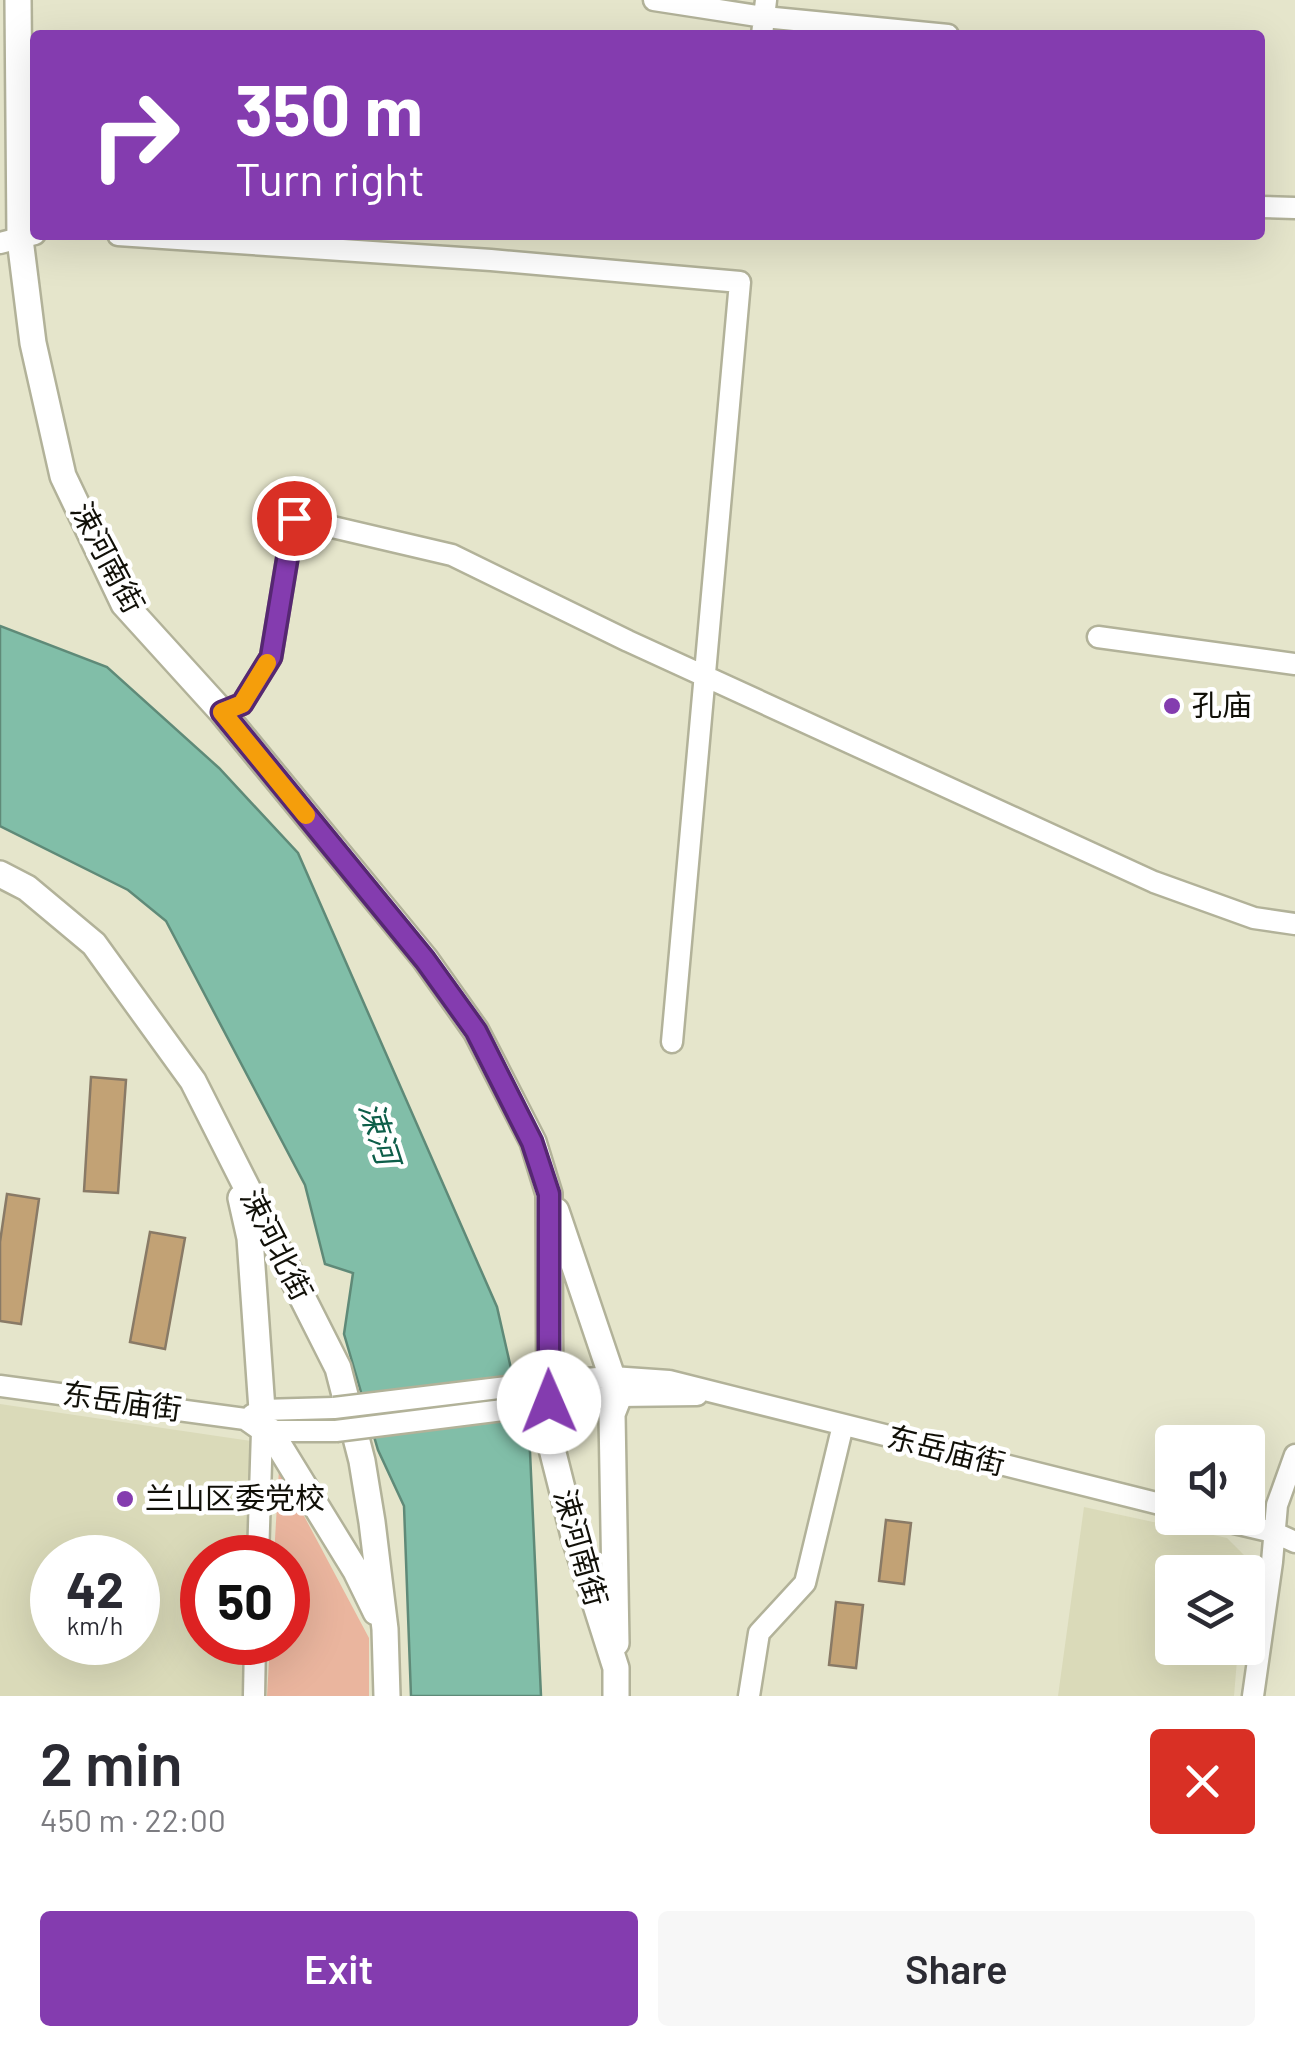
<!DOCTYPE html>
<meta charset="utf-8">
<style>
body{margin:0;font-family:Barlow,"Noto Sans SC",sans-serif;background:#f7f7f7;color:#2b2b33;height:100vh;display:flex;flex-direction:column;font-size:38px;white-space:nowrap}
*{box-sizing:border-box;margin:0}
p{font-size:32px;color:#7c7c81}
.icon{flex:none;width:55px;height:55px;fill:none;stroke:currentColor;stroke-width:2;stroke-linecap:round;stroke-linejoin:round}
.map{position:relative;height:1696px;overflow:hidden}
.details{display:flex;flex-direction:column;background:#fff;flex:1}
.details>*{flex:none}
.top-card{position:absolute;left:30px;top:30px;width:1235px;height:210px;border-radius:10px;box-shadow:0 10px 40px #0002;background:#843caf;color:#fff;overflow:hidden}
.fabs{position:absolute;left:1155px;top:1425px;display:grid;gap:20px}
.fabs a{display:grid;place-items:center;width:110px;height:110px;border-radius:10px;background:#fff;box-shadow:0 10px 40px #0002;font-size:50px}
.speed{position:absolute;left:30px;top:1535px;display:flex;gap:20px;font-size:50px;font-weight:700;text-align:center}
.speed>*{display:grid;place-content:center;width:130px;height:130px;border-radius:50%;background:#fff;box-shadow:0 10px 40px #0002;line-height:1}
.speed small{font-size:25px;font-weight:400}
.speed .limit{border:15px solid #d22;background:#fff;color:#111}
.pin{position:absolute;display:grid;place-items:center;width:85px;height:85px;color:#fff;margin:-42px;border:5px solid #fff;border-radius:50%;box-shadow:0 2px 10px #0007}
.me{position:absolute;width:110px;margin:-55px;rotate:359deg;stroke-linejoin:round;filter:drop-shadow(0 0 8px #0008)}
.turn{display:flex;align-items:center;gap:35px;height:210px;padding:0 40px;font-size:45px}
.turn .icon{width:130px;height:130px;stroke-width:2.5}
.turn b{display:block;font-size:70px;line-height:85px}
.round{display:grid;place-items:center;flex:none;width:105px;height:105px;border-radius:10px;background:#f7f7f7}
.head{display:flex;align-items:center;justify-content:space-between;height:170px;padding:0 40px}
h1{font-size:60px;font-weight:600;line-height:75px}
.button{display:flex;gap:20px;margin-top:auto;padding:20px 40px}
.button a{flex:1;height:115px;border-radius:10px;background:#843caf;color:#fff;font-size:40px;font-weight:600;line-height:115px;text-align:center}
.button a+a{background:#f7f7f7;color:#2b2b33}
.map>svg:first-child{display:block}
.built{fill:#dadab9;fill-rule:evenodd}
.green{fill:#eab59e}
.water{fill:#81bea8;stroke:#5f8a78;stroke-width:2.5}
.building{fill:#c2a275;stroke:#897a66;stroke-width:2.5}
.lines{fill:none;stroke-linecap:round;stroke-linejoin:round}
.minor-casing{stroke:#b2b299;stroke-width:25}
.major-casing{stroke:#b2b299;stroke-width:30}
.minor{stroke:#fff;stroke-width:20}
.major{stroke:#fff;stroke-width:25}
.minor-bridge-casing{stroke:#b2b299;stroke-width:25;stroke-linecap:butt}
.minor-bridge{stroke:#fff;stroke-width:20}
.route-casing{stroke:#562772;stroke-width:25}
.route{stroke:#843caf;stroke-width:18}
.slow{stroke:#f59e0b;stroke-width:18}
.poi-dot{fill:#843caf;stroke:#fff;stroke-width:4}
.labels{text-anchor:middle;stroke-width:9;stroke-linejoin:round;paint-order:stroke}
.street-label{font-size:30px;fill:#111008;stroke:#fff}
.poi-label{font-size:30px;fill:#111008;stroke:#fff;text-anchor:start}
.water-label{font-size:32px;font-style:italic;fill:#0d5e49;stroke:#fff}
</style>
<div class="map">
<svg width="1295" height="1696" viewBox="0 0 1295 1696">
<rect width="100%" height="100%" fill="#e5e5cb"/>
<!-- built -->
<path class="built" d="M 0,1404 L 251,1441 L 248,1557 L 202,1558 L 202,1642 L 245,1643 L 244,1696 L 0,1696 ZM 52,1558 L 138,1558 L 138,1642 L 52,1642 Z
M 1084,1507 L 1227,1538 L 1246,1557 L 1245,1572 L 1172,1572 L 1172,1648 L 1238,1648 L 1234,1696 L 1058,1696 Z"/>
<!-- green -->
<path class="green" d="M 279,1469 L 369,1638 L 369,1696 L 267,1696 L 270,1643 L 288,1642 L 288,1558 L 274,1557 Z"/>
<!-- water -->
<path class="water" d="M 0,626 L 107,667 L 219,768 L 298,853 L 497,1307 L 530,1452 L 541,1696 L 411,1696 L 404,1506 L 378,1450 L 344,1334 L 353,1273 L 325,1264 L 305,1185 L 166,921 L 128,890 L 0,826 Z"/>
<!-- building -->
<path class="building" d="M 91,1077 L 126,1080 L 118,1193 L 84,1191 Z
M 7,1194 L 39,1199 L 21,1324 L 0,1321 L 0,1242 Z
M 150,1232 L 185,1238 L 165,1349 L 130,1342 Z
M 886,1520 L 911,1523 L 904,1584 L 879,1581 Z
M 836,1602 L 863,1605 L 856,1668 L 829,1665 Z"/>
<g class="lines">
<defs>
<path id="minor" d="M 654,0 L 764,17 L 948,35
M 762,35 L 766,0
M 1260,207 L 1295,208
M 118,235 L 491,260 L 740,282 L 672,1042
M 0,243 L 35,234
M 1098,637 L 1295,664
M 222,712 L 242,704 L 271,657 L 294,518 L 452,555 L 628,641 L 1154,882 L 1254,918 L 1295,924
M 557,1381 L 612,1377 L 669,1381 L 1172,1507
M 0,1386 L 245,1419 L 262,1431 L 336,1431
M 559,1403 L 619,1396 L 697,1395
M 252,1415 L 262,1410 L 334,1408
M 1213,1518 L 1273,1532 L 1295,1542
M 258,1558 L 262,1431
M 254,1696 L 255,1642
M 749,1696 L 759,1633 L 805,1583 L 843,1425
M 1253,1696 L 1272,1562 L 1277,1505 L 1295,1455"/>
<path id="major" d="M 18,0 L 20,239 L 33,343 L 63,476 L 124,604 L 222,712 L 425,959 L 476,1031 L 533,1142 L 549,1194 L 550,1441 L 574,1536 L 616,1668 L 616,1696
M 0,874 L 27,888 L 94,944 L 193,1081 L 338,1368 L 362,1461 L 372,1522 L 385,1629 L 387,1696
M 241,1198 L 250,1238 L 262,1410
M 556,1211 L 612,1377
M 270,1431 L 356,1571 L 376,1612
M 616,1643 L 612,1414 L 619,1396"/>
</defs>
<!-- minor casing -->
<use href="#minor" class="minor-casing"/>
<!-- major casing -->
<use href="#major" class="major-casing"/>
<!-- minor -->
<use href="#minor" class="minor"/>
<!-- major -->
<use href="#major" class="major"/>
<defs>
<path id="minor-bridge" d="M 334,1408 L 557,1381
M 336,1431 L 559,1403"/>
</defs>
<!-- minor-bridge casing -->
<use href="#minor-bridge" class="minor-bridge-casing"/>
<!-- minor-bridge -->
<use href="#minor-bridge" class="minor-bridge"/>
</g>
<g class="lines">
<defs>
<path id="route" d="M 294,518 L 271,657 L 242,704 L 222,712 L 425,960 L 476,1031 L 532,1142 L 549,1194 L 549,1402"/>
</defs>
<!-- route casing -->
<use href="#route" class="route-casing"/>
<!-- route -->
<use href="#route" class="route"/>
<!-- slow -->
<path class="slow" d="M 267,663 L 242,704 L 222,712 L 306,815"/>
</g>
<!-- markers -->
<g class="poi-dot">
<circle cx="1172" cy="706" r="10"/>
<circle cx="125" cy="1499" r="10"/>
</g>
<g class="labels">
<!-- street labels -->
<g class="street-label">
<text transform="translate(107 558) rotate(62)" y="10">涑河南街</text>
<text transform="translate(276 1245) rotate(63)" y="10">涑河北街</text>
<text transform="translate(122 1402) rotate(8)" y="10">东岳庙街</text>
<text transform="translate(946 1451) rotate(14)" y="10">东岳庙街</text>
<text transform="translate(580 1548) rotate(74)" y="10">涑河南街</text>
</g>
<!-- poi labels -->
<g class="poi-label">
<text x="1192" y="716">孔庙</text>
<text x="145" y="1509">兰山区委党校</text>
</g>
<!-- water labels -->
<g class="water-label">
<text transform="translate(379 1133) rotate(72)" y="11">涑河</text>
</g>
</g>
</svg>
<div class="fabs">
<a><svg class="icon" aria-label="sound" viewBox="0 0 24 24"><path d="M4 9h4l5-4v14l-5-4H4zM17 9q2 3 0 6"/></svg></a>
<a><svg class="icon" aria-label="layers" viewBox="0 0 24 24"><path d="M12 4l9 5-9 5-9-5zM3 14l9 5 9-5"/></svg></a>
</div>
<div class="speed"><div>42<small>km/h</small></div><div class="limit">50</div></div>
<div class="pin" style="left:294px;top:518px;background:#d93025"><svg class="icon" aria-label="arrive" viewBox="0 0 24 24"><path d="M6 21V4h12l-3 4 3 4H6"/></svg></div>
<svg class="me" style="left:549px;top:1402px" viewBox="-20 -20 40 40"><circle r="19" fill="#fff"/><path d="M0-13L10 11 0 6-10 11z" fill="#843caf"/></svg>
<div class="top-card">
<div class="turn"><svg class="icon" aria-label="right" viewBox="0 0 24 24"><path d="M7 20v-9h11M14 6l5 5-5 5"/></svg><div><b>350 m</b>Turn right</div></div>
</div>
</div>
<section class="details">
<div class="head"><div><h1>2 min</h1><p>450 m · 22:00</p></div><a class="round" style="background:#d93025;color:#fff"><svg class="icon" aria-label="close" viewBox="0 0 24 24"><path d="M6 6l12 12M18 6L6 18"/></svg></a></div>
<div class="button"><a>Exit</a><a>Share</a></div>
</section>
